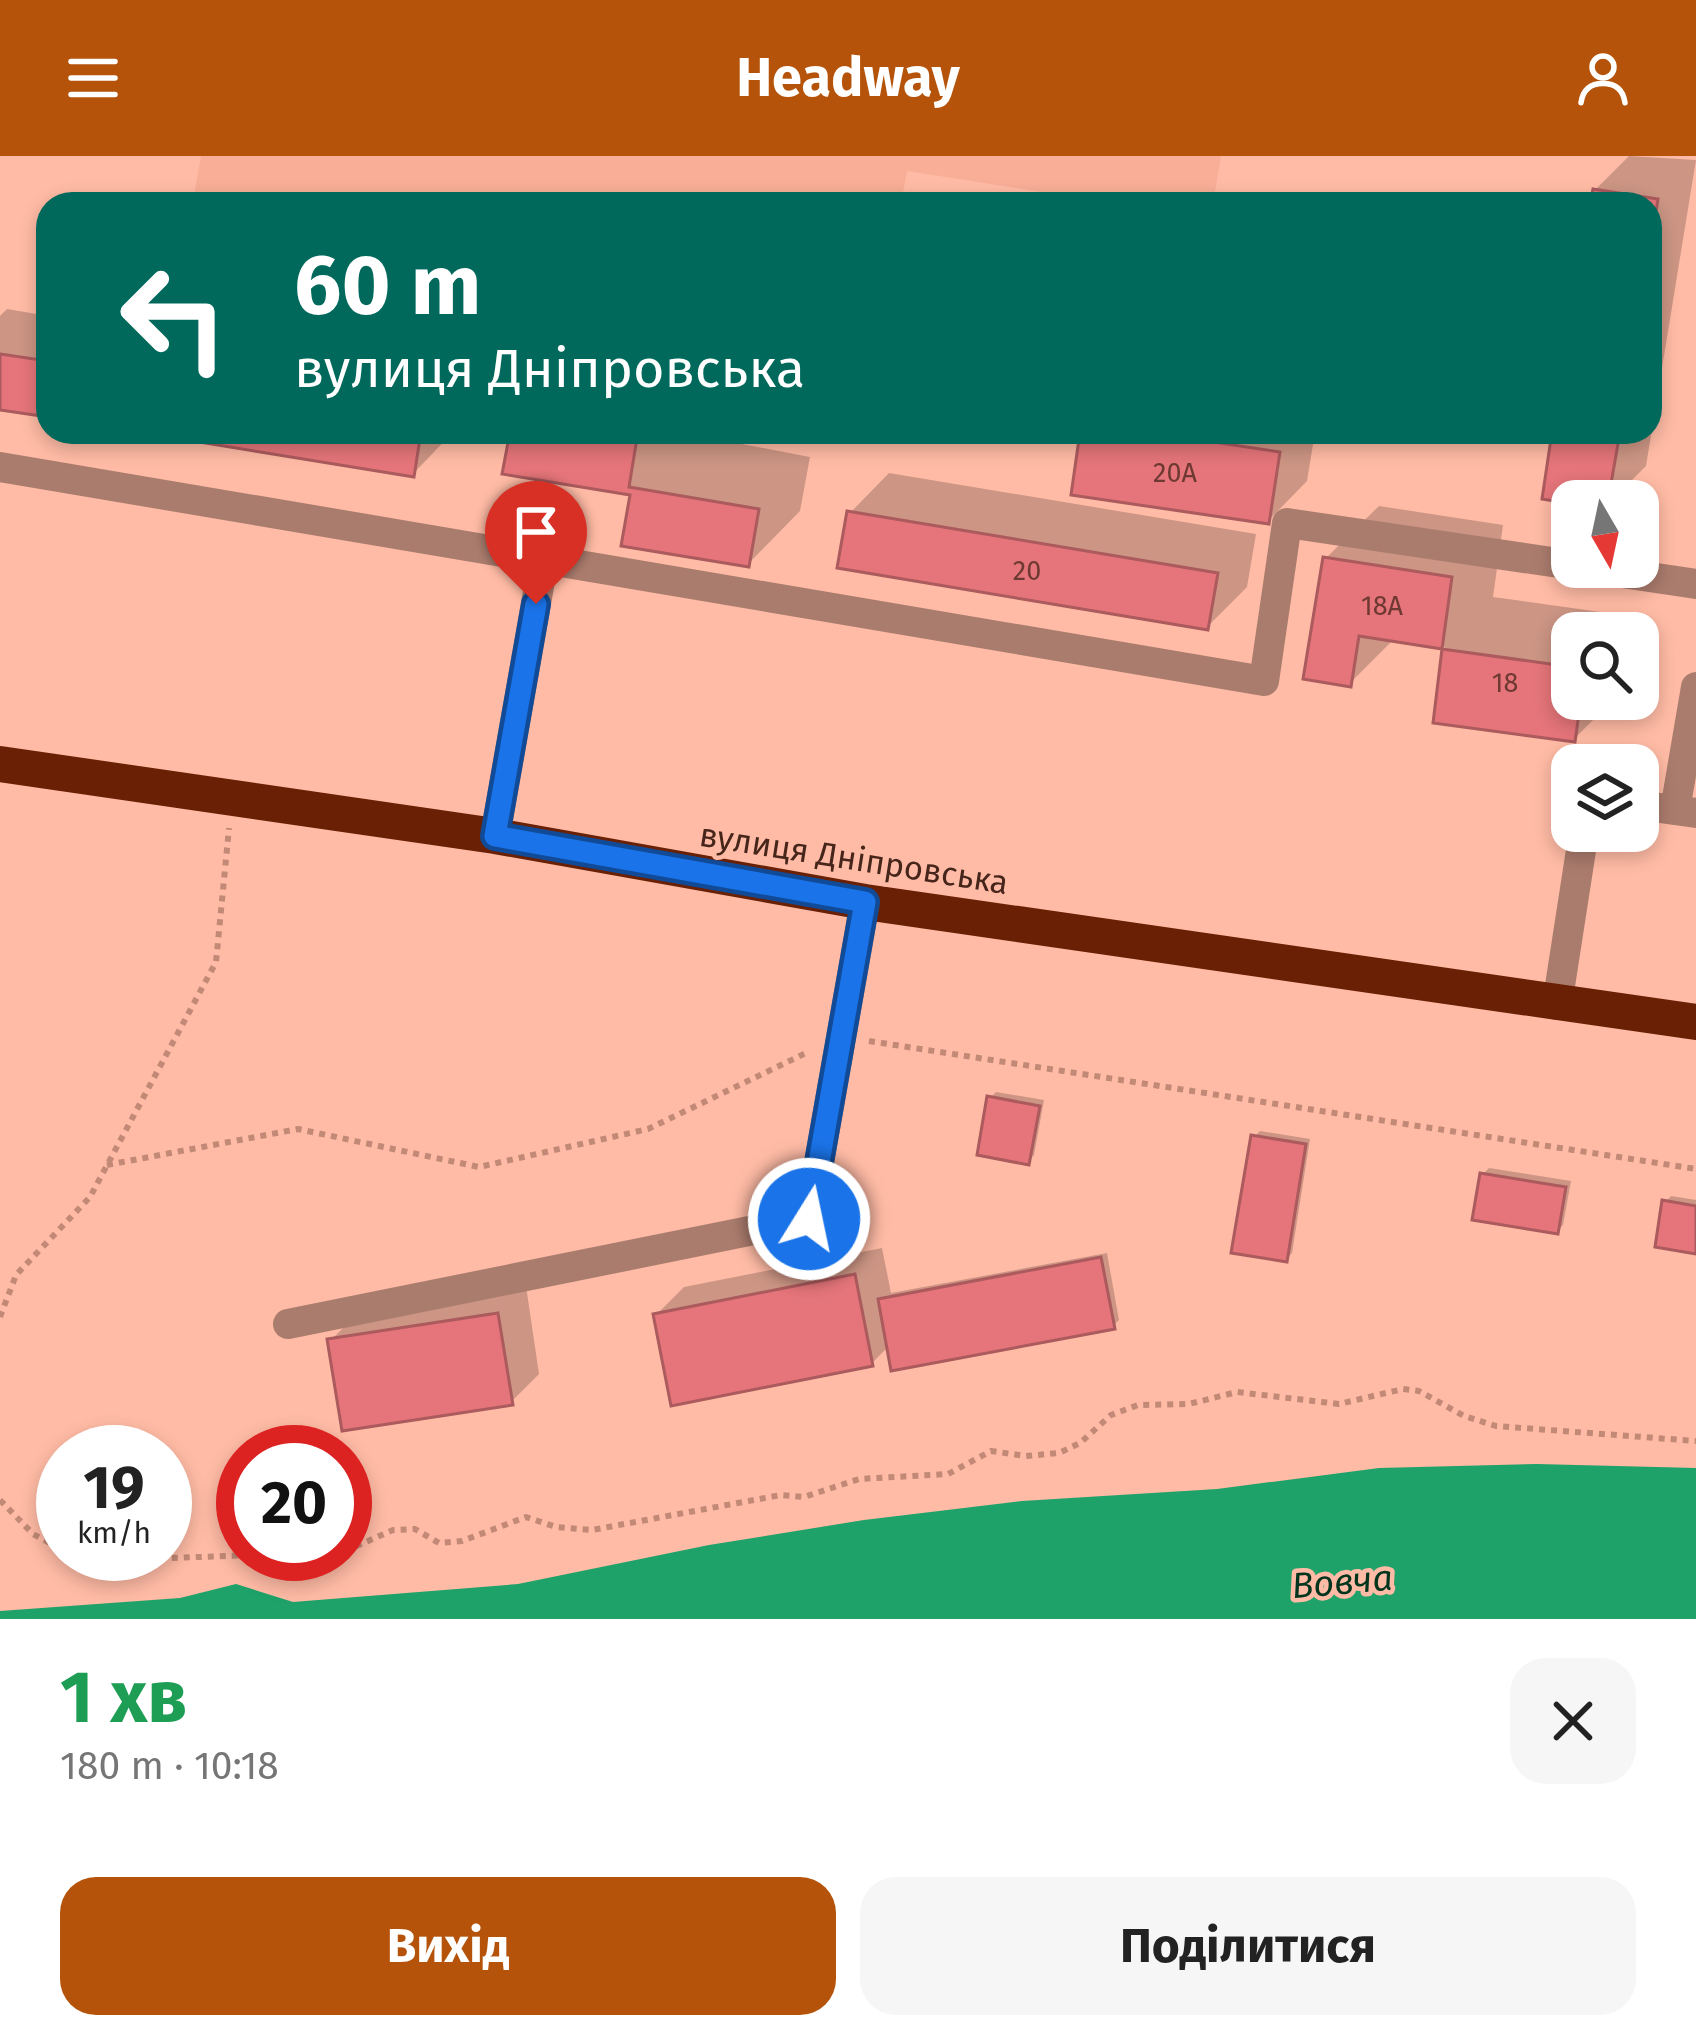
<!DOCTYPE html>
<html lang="uk">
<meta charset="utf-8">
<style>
body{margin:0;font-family:"Fira Sans",sans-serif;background:#f6f6f6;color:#222;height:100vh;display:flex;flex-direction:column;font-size:45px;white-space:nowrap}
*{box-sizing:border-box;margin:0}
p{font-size:39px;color:#767676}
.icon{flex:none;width:66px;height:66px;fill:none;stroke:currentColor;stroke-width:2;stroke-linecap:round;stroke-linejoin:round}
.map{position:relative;height:1463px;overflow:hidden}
.details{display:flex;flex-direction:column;background:#fff;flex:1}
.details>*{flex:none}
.banner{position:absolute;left:36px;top:36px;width:1626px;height:252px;border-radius:36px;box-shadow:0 6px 18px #0003;background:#00695c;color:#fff;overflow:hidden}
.needle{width:78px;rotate:171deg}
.fabs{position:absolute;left:1551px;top:324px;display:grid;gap:24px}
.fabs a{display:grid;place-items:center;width:108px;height:108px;border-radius:24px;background:#fff;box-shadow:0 6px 18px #0003;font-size:60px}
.speed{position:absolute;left:36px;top:1269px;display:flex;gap:24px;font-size:60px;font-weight:700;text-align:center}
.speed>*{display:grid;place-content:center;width:156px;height:156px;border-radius:50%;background:#fff;box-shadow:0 6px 18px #0003;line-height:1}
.speed small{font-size:30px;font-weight:400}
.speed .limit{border:18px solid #d22;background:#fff;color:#111}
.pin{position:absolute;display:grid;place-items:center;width:102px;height:102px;color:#fff;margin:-123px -51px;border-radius:50% 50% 50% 0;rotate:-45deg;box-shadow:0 0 12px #0007}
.pin .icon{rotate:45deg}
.me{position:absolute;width:132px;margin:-66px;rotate:10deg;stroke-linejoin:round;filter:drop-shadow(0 0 9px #0008)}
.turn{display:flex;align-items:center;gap:42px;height:252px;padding:0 60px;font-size:54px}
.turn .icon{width:156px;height:156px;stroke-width:2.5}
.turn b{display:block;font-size:84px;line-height:102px}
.round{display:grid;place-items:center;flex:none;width:126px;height:126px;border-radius:36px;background:#f6f6f6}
.summary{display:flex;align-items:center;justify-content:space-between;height:204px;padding:0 60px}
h1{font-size:72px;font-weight:700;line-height:90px;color:#1e9e55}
.primary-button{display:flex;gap:24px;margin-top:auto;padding:24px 60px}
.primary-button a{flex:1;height:138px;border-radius:36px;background:#b45309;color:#fff;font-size:48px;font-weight:700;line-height:138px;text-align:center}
.primary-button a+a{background:#f6f6f6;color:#222}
header{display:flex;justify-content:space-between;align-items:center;height:156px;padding:0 60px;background:#b45309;color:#fff;font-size:54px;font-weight:700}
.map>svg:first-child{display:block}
.built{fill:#f8ae97}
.water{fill:#1ea269}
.shadow{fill:#0003}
.building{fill:#e5757a;stroke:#ab5a5d;stroke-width:3}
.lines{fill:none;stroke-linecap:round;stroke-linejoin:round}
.path{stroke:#c28977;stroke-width:6;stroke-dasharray:6 6;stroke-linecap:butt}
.minor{stroke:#aa7c6d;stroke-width:30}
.highway{stroke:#6a2004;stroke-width:36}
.route-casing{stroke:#114b97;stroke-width:30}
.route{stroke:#1a73e8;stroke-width:21}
.labels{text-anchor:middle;stroke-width:9;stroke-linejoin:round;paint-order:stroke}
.number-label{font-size:27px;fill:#6e3933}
.street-label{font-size:33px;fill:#46251b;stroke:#ffbba5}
.water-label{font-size:36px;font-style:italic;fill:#00341d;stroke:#ffbba5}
</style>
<header><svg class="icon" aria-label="menu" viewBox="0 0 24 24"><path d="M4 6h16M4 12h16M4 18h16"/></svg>Headway<svg class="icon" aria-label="person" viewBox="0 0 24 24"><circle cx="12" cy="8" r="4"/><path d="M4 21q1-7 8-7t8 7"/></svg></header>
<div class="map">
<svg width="1696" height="1463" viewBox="0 0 1696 1463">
<rect width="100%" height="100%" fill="#ffbba5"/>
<!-- built -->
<path class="built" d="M 201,0 L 1221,0 L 1213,48 L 1119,48 L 907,15 L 901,48 L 212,48 L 193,45 Z"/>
<!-- water -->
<path class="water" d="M 1537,1308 L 1696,1312 L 1696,1463 L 0,1463 L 0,1455 L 180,1442 L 236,1428 L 293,1446 L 518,1428 L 709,1389 L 864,1364 L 1022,1345 L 1217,1333 L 1379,1312 Z"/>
<!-- shadow -->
<path class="shadow" d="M 1629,0 L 1696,4 L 1646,310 L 1611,345 L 1574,345 L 1556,276 L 1650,276 L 1650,48 L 1593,48 L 1595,34 Z
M 7,153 L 48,160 L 48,258 L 0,250 L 0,160 Z
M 157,276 L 453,276 L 413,318 Z
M 513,276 L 680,276 L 810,301 L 800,355 L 748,408 L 633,336 Z
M 1083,276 L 1315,276 L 1307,325 L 1268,365 Z
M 889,317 L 1256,378 L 1247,431 L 1207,471 L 850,357 Z
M 1379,350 L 1503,369 L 1493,441 L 1636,461 L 1634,477 L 1572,477 L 1572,543 L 1614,543 L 1574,583 L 1437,564 L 1445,491 L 1395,482 L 1350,527 L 1326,402 Z
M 996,936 L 1044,944 L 1034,999 L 1028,1005 L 990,942 Z
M 1260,975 L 1310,983 L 1292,1097 L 1286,1103 L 1254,981 Z
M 1489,1012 L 1571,1025 L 1563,1069 L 1557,1075 L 1483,1018 Z
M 1671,1040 L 1696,1044 L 1696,1095 L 1665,1046 Z
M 882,1092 L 891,1137 L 1107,1097 L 1119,1164 L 1113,1170 L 889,1190 L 872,1207 L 656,1159 L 684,1131 Z
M 526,1130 L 539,1218 L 511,1246 L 331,1184 L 359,1156 Z"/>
<!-- building -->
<path class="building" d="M 1593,33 L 1658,43 L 1650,93 L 1650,48 L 1590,48 Z
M 0,198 L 48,205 L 48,261 L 0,254 Z
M 138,276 L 421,276 L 414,321 Z
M 510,276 L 600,276 L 637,282 L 629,331 L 759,353 L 749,411 L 621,390 L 630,339 L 502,318 Z
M 1080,276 L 1146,276 L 1280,296 L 1269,368 L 1071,339 Z
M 1552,276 L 1620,276 L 1608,345 L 1572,348 L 1542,343 Z
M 847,355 L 1218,417 L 1208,474 L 837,412 Z
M 1323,401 L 1452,421 L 1442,493 L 1359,480 L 1351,531 L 1303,523 Z
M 1442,493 L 1572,511 L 1572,543 L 1581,543 L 1575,586 L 1433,567 Z
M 987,940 L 1040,950 L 1029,1009 L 977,999 Z
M 1251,979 L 1306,988 L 1287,1106 L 1231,1097 Z
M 1480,1017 L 1566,1031 L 1558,1078 L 1472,1064 Z
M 1662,1044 L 1696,1050 L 1696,1098 L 1655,1091 Z
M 1101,1101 L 1115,1173 L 891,1215 L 878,1143 Z
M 855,1118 L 873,1210 L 671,1250 L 653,1158 Z
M 498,1157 L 513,1249 L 342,1275 L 327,1183 Z"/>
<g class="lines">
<!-- path -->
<path class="path" d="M 869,885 L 1696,1013
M 107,1009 L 298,973 L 479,1011 L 648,973 L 806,897
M 0,1161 L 16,1119 L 90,1041 L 216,806 L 229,672
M 0,1344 L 33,1378 L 63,1394
M 345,1395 L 393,1374 L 415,1373 L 439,1387 L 462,1385 L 526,1361 L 556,1371 L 592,1374 L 781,1339 L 804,1341 L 859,1323 L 948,1318 L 991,1295 L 1026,1300 L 1059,1297 L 1080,1287 L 1111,1259 L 1138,1249 L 1189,1248 L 1237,1236 L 1339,1248 L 1403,1233 L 1419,1235 L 1464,1260 L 1496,1270 L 1696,1285
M 76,1398 L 146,1403 L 278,1398
M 302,1398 L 326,1398"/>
<!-- minor -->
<path class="minor" d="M 0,311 L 1264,525 L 1287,367 L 1572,409
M 1582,411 L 1696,428
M 1638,649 L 1696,657
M 1675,654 L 1696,531
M 495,680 L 544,402
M 1557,849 L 1584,675
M 288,1168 L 809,1063 L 865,746"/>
<!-- highway -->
<path class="highway" d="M 0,608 L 495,680 L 865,746 L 1696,866"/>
</g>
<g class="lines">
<defs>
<path id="route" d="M 536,448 L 495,680 L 865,746 L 809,1063"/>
</defs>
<!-- route casing -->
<use href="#route" class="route-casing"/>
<!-- route -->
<use href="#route" class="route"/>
</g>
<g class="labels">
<!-- number labels -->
<g class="number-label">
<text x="1175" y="326">20А</text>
<text x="1027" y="424">20</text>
<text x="1382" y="459">18А</text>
<text x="1505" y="536">18</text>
</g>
<!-- street labels -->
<g class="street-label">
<text transform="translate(854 702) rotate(9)" y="12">вулиця Дніпровська</text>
</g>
<!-- water labels -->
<g class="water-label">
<text transform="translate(1342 1425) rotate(-5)" y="13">Вовча</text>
</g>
</g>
</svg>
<div class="fabs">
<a><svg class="needle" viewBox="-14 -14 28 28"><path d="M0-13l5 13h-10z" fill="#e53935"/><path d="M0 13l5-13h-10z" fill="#767676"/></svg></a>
<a><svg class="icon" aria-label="search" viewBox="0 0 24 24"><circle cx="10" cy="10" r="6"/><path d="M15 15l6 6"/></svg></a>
<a><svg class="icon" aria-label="layers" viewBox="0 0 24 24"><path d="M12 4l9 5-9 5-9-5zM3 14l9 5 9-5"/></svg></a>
</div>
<div class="speed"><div>19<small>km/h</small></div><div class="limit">20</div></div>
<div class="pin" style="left:536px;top:448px;background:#d93025"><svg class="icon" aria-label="arrive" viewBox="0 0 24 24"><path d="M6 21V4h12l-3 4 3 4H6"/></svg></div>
<svg class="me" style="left:809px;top:1063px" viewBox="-20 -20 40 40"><circle r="17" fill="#1a73e8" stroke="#fff" stroke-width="3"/><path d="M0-11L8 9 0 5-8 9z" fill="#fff"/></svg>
<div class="banner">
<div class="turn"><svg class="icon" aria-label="left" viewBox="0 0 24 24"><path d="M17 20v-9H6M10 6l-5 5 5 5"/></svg><div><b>60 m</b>вулиця Дніпровська</div></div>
</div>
</div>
<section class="details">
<div class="summary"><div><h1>1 хв</h1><p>180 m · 10:18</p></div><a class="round"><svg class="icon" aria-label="close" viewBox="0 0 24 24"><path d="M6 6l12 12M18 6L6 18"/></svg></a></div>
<div class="primary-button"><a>Вихід</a><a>Поділитися</a></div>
</section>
